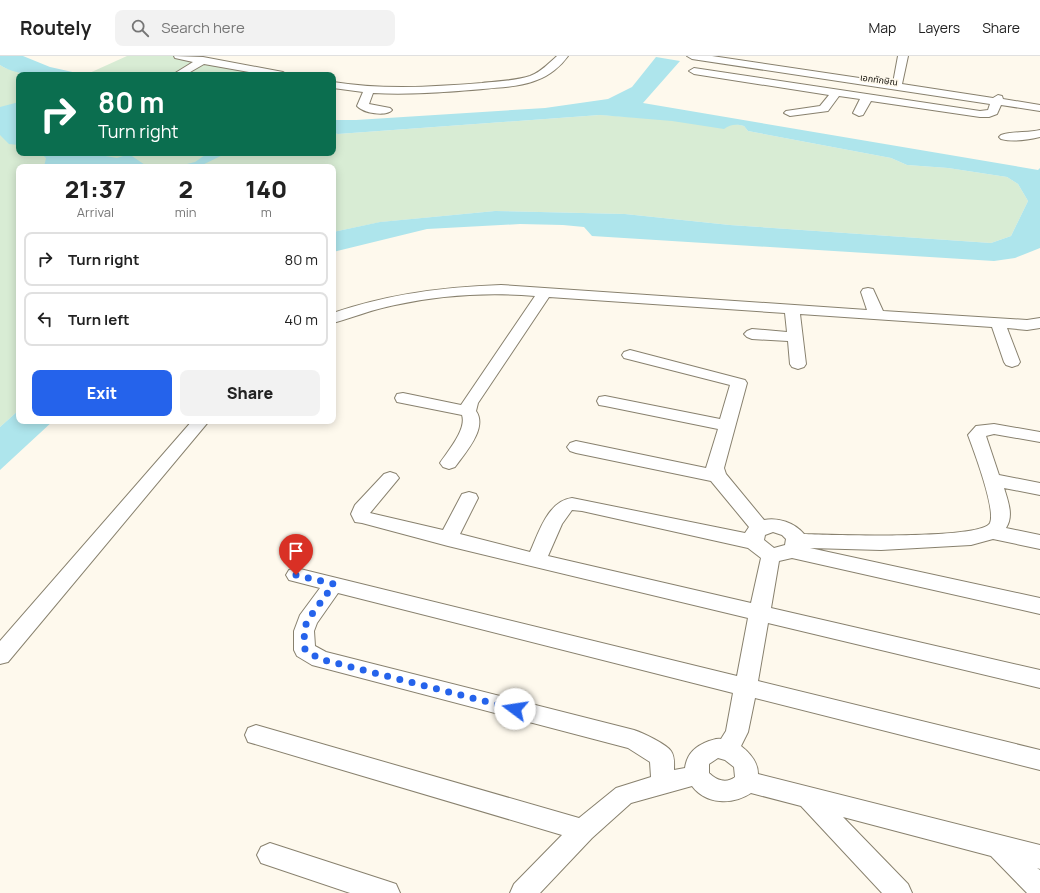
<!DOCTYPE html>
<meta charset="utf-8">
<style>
body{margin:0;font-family:Manrope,"Noto Sans Thai",sans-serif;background:#f2f2f2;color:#222;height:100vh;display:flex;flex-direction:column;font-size:15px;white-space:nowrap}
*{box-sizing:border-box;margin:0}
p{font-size:13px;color:#767676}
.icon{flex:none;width:22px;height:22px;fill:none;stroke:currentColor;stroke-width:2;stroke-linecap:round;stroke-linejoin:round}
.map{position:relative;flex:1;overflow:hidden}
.sheet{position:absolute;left:16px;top:108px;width:320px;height:260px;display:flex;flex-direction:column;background:#fff;border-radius:8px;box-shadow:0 2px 10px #0003}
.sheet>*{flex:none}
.top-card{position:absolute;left:16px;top:16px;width:320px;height:84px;border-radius:8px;box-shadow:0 2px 10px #0003;background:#0b6e4f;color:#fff;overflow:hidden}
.pin{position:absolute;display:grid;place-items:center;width:34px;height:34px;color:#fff;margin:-41px -17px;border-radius:50% 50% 50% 0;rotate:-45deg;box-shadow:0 0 4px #0007}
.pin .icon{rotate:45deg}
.me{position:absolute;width:44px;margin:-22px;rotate:284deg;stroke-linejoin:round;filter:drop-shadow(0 0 3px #0008)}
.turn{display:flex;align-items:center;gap:14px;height:84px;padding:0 16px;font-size:18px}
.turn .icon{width:52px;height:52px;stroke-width:2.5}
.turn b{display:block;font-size:28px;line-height:34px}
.eta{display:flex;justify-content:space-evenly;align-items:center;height:68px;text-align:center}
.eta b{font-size:24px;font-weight:800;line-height:28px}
.primary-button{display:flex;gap:8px;margin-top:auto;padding:8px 16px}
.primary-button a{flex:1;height:46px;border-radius:8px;background:#2563eb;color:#fff;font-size:16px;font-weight:800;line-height:46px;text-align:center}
.primary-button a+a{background:#f2f2f2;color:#222}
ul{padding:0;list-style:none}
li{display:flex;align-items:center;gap:12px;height:54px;margin:0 8px 6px;padding:0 8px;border:2px solid #e0e0e0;border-radius:8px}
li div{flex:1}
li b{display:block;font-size:15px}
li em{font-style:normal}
header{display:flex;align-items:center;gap:24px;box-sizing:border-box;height:56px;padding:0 20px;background:#fff;border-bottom:1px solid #e0e0e0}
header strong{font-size:19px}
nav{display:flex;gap:22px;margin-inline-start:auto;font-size:14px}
.search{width:280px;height:36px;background:#f2f2f2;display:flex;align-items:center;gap:10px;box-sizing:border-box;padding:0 14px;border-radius:8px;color:#767676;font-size:15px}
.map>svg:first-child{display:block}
.green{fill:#d8ecd4}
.water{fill:#aee5ec}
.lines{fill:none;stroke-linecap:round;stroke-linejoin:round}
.minor-casing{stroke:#88816e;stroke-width:2}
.minor{fill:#fff;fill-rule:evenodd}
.route{stroke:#2563eb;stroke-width:7;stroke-dasharray:0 12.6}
.labels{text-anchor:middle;stroke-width:3.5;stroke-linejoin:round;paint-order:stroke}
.far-street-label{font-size:9px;fill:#131009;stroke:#fef9ed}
</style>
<header>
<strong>Routely</strong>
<div class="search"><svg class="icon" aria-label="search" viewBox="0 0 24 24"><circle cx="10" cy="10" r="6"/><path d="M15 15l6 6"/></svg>Search here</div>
<nav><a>Map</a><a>Layers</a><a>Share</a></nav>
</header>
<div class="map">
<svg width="1040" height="837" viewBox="0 0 1040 837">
<rect width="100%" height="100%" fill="#fef9ed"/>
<!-- green -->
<path class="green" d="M 127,0 L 180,0 L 282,19 L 85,19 Z
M 0,9 L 5,12 L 32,19 L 19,19 L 19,97 L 333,97 L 333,77 L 338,78 L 600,59 L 736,68 L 744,70 L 748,75 L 891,102 L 907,109 L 948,112 L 1007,121 L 1018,128 L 1028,145 L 1011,180 L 991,187 L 730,169 L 625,158 L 495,155 L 381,166 L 333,176 L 333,111 L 19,111 L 19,354 L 0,371 Z"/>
<!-- water -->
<path class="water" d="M 0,0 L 23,0 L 50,11 L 86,19 C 65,21 18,22 0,9 Z
M 656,1 L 680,5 L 643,47 L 1038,114 L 1040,112 L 1040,192 L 1015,202 L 994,205 L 592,180 L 584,171 L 563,169 L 520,168 L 427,173 L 333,196 L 333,176 L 380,166 L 495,155 L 625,158 L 730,169 L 991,187 L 1011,180 L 1028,145 L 1018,128 L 1007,121 L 948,112 L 907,109 L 891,102 L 748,75 L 744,70 C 736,68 731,68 724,73 L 672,65 L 600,59 L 338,78 L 333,77 L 333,64 L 356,64 L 545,52 L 608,43 L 632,31 Z
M 19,46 L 19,89 L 9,88 L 0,79 L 0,51 Z
M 40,97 L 88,97 L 117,102 L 129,98 L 148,111 L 44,111 L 46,102 Z
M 208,97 L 227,97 L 198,111 L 175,111 L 195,106 Z
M 19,354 L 19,365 L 53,365 L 0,414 L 0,371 Z"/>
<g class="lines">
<defs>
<path id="minor" d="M 174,0 L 203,1 L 283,16 L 288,19 L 266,19 L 204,8 L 185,19 L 172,19 L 193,6 L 175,2 Z
M 557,0 L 568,0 C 561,10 549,20 537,24 C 520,31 501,31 483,33 C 446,36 410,39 373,37 L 369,48 L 390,52 L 392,54 C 386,61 363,57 357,50 L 363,36 L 333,32 L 333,26 C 383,34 432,31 482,27 C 498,25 515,25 530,20 C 541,16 549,7 557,0 Z
M 687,0 L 712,0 L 893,27 L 898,0 L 908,0 L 902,28 L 993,42 L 998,39 L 1002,40 L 1003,43 L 1040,49 L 1040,55 L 1001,49 L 997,58 L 989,61 L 980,61 L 871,45 L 863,59 L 859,60 L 853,57 L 860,43 L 839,40 L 828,55 L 790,60 L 784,57 L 786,55 L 820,50 L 829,39 L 694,18 L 689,15 L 694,12 L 980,55 L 988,54 L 990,48 L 692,3 Z
M 1040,74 L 1040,81 C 1028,84 1013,86 1001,83 L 999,81 L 1001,79 C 1014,75 1027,77 1040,74 Z
M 501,229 L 867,254 L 861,236 L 863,233 L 868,232 L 873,233 L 883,255 L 1027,264 L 1040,262 L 1040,272 L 1027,274 L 1007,272 L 1020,306 L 1018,309 L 1012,311 L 1006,309 L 1004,306 L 992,271 L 800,258 L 806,308 L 804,311 L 798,313 L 792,311 L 790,308 L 788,285 L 752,283 L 747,281 L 744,278 L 747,275 L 752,273 L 787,276 L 785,257 L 549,241 L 478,347 L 476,355 C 488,372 465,397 455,411 L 449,413 L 443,411 L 440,407 C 448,395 467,373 462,359 L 397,346 L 395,342 L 397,338 L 403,337 L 461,349 L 535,240 C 488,236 441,239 395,249 C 374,253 354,261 333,267 L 333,257 C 388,238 443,231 501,229 Z
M 630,294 L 745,324 L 747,327 L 724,412 L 726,418 L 764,464 C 778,461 795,467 804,478 C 828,479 981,484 990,467 C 996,454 974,395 968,379 L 976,370 L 994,368 L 1040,376 L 1040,386 L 994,378 L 986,380 L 999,419 L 1040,427 L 1040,439 L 1004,432 C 1008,445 1014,460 1006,472 L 1040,479 L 1040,493 L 993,483 L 971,489 L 881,494 L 810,492 L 1040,542 L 1040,558 L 792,502 L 779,505 L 771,552 L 1040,614 L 1040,632 L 768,567 L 758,625 L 1040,694 L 1040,714 L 755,642 L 748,676 L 741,690 C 750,697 758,706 758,718 L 1040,789 L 1040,813 L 1037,812 L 1040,814 L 1040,837 L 1027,837 L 991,800 L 843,761 L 908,828 L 912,837 L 882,837 L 801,750 L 751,737 C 733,749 706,749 692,730 L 631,747 L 592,782 L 540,837 L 510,837 L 514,828 L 562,779 L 248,686 L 245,679 L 248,672 L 256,669 L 579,762 L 616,732 L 651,721 L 650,706 L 628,692 L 312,609 L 297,600 L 294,594 L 294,575 L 300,559 L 320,532 L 289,524 L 286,519 L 289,514 L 296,512 L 737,620 L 748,562 L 448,490 L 362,467 L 355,466 L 351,458 L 355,449 L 384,418 L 390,416 L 396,418 L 399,422 L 370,457 L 443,474 L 462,438 L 469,436 L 476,438 L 478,442 L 460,478 L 530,496 C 539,476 548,445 572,442 L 745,477 L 749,471 L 711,425 L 576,397 L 570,395 L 567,391 L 570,387 L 576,385 L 706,412 L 718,373 L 605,350 L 599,349 L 597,345 L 599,341 L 605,340 L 720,363 L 730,329 L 624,302 L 622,299 L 624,296 ZM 572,454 L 582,455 L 748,492 L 761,502 L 751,547 L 548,500 L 562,468 ZM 773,476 L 782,479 L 786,483 L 785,489 L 774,492 L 764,484 L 765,479 ZM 338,537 L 733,637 L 726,675 L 721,683 C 717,682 713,684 709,685 C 696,690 687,697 685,712 L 674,714 C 674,708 675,701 671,695 C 666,688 643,677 634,674 L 326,596 L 315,590 L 314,575 L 317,567 ZM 718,702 L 725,704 L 734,711 L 735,721 C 726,728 716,724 709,717 L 709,708 Z
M 192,365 L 209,365 L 8,606 L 0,608 L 0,585 Z
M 270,787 L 387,825 L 396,828 L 400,837 L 350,837 L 261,807 L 257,799 L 261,791 Z"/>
</defs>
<!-- minor casing -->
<use href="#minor" class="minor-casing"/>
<!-- minor -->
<use href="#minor" class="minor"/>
</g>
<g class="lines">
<!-- route -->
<path class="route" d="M 296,519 L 334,528 L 307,565 L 304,575 L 305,594 L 320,603 L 515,653"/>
</g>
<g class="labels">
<!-- far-street labels -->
<g class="far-street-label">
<text transform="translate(879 24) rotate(8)" y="3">เอกทักษิณ</text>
</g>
</g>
</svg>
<div class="pin" style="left:296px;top:519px;background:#d93025"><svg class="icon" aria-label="arrive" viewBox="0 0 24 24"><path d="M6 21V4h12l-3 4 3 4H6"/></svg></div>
<svg class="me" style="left:515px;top:653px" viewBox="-20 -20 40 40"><circle r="19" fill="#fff"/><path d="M0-13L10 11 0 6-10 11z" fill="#2563eb"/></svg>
<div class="top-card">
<div class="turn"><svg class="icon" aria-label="right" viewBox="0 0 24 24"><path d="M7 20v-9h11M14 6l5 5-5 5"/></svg><div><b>80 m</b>Turn right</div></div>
</div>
<section class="sheet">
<div class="eta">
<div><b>21:37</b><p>Arrival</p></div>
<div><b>2</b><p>min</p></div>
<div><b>140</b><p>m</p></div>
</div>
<ul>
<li><svg class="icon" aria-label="right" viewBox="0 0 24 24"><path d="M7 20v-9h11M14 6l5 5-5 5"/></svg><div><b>Turn right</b></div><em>80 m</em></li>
<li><svg class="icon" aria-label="left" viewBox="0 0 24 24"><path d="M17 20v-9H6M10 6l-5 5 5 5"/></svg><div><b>Turn left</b></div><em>40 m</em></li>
</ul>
<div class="primary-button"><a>Exit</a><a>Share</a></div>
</section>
</div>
